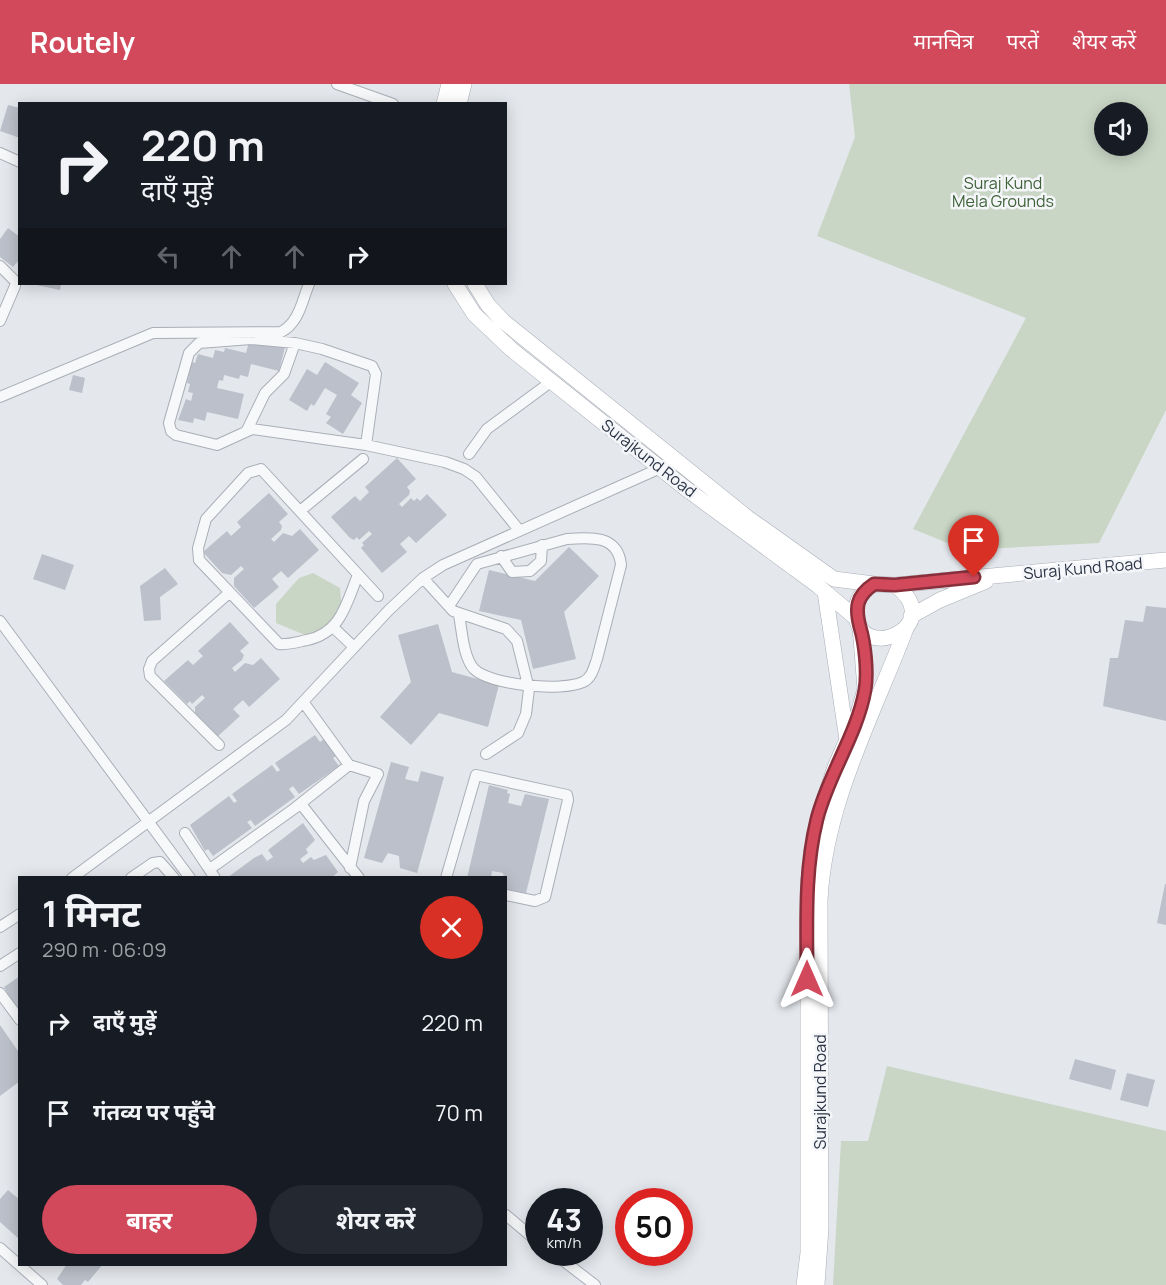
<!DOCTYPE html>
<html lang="hi">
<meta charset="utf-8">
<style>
body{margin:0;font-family:Manrope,"Noto Sans Devanagari",sans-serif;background:#242831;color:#f1f3f6;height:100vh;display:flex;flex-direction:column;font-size:22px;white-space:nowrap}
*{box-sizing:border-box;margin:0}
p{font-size:20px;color:#9ea1a6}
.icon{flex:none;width:33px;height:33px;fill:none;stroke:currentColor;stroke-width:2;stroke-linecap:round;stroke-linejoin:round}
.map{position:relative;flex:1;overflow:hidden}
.side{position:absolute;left:18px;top:792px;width:489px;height:390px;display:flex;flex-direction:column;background:#171b24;border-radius:0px;box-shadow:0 3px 15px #0003}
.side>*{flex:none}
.guide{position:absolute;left:18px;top:18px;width:489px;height:183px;border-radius:0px;box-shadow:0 3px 15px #0003;background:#171b24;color:#f1f3f6;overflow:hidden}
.buttons{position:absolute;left:1094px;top:18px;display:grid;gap:12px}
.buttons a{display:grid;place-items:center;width:54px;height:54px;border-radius:50%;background:#171b24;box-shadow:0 3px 15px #0003;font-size:30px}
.speed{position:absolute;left:525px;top:1104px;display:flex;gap:12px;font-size:30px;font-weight:700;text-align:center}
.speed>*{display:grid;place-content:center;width:78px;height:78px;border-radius:50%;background:#171b24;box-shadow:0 3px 15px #0003;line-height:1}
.speed small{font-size:15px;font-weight:400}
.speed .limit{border:9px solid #d22;background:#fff;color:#111}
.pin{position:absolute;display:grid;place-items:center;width:51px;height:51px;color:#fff;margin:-62px -26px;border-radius:50% 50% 50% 0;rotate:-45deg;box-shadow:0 0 6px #0007}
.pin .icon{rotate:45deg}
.me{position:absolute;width:66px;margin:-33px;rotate:0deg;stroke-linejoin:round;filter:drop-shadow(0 0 4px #0008)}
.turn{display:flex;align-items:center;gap:21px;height:126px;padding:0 24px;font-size:27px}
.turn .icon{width:78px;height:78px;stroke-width:2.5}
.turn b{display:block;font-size:42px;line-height:51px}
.lanes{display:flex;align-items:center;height:57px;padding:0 24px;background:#0003;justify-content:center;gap:30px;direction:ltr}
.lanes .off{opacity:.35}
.round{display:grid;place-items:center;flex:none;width:63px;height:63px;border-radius:32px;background:#242831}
.summary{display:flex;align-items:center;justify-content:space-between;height:102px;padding:0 24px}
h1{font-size:36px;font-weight:700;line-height:45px}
.action{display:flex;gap:12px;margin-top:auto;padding:12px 24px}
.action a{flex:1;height:69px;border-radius:36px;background:#d1495b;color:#fff;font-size:24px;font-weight:700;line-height:69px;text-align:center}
.action a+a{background:#242831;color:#f1f3f6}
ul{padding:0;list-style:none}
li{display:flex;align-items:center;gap:18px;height:90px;padding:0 24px}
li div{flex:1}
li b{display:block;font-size:22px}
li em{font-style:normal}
header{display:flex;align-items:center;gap:36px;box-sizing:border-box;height:84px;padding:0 30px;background:#d1495b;color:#fff}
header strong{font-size:28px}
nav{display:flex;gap:33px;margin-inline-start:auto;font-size:21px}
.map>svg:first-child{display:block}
.green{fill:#c9d6c5;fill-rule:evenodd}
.building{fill:#bbc0ca}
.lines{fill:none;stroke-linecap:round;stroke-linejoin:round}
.street-casing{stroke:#a9aeb7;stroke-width:12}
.secondary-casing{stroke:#a9aeb7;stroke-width:16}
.street{stroke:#f7f8fa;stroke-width:10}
.secondary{stroke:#fff;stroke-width:15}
.route-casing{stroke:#882f3b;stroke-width:15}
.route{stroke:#d1495b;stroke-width:10}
.labels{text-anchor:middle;stroke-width:5;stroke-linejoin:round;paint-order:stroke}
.park-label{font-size:16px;fill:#3f6138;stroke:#f4f6f9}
.street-label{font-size:16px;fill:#2b3445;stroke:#f4f6f9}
</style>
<header>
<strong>Routely</strong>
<nav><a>मानचित्र</a><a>परतें</a><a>शेयर करें</a></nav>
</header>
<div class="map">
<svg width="1166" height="1201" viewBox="0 0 1166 1201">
<rect width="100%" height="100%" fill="#e4e7ec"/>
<!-- green -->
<path class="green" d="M 849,0 L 1166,0 L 1166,326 L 1099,459 L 965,466 L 913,445 L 1026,234 L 817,152 L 855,53 ZM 1104,28 L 1137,28 L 1137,62 L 1104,62 Z
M 313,489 L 340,504 L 342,528 L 317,551 L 305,551 L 276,539 L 276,520 L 299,494 Z
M 887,982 L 1166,1047 L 1166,1201 L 833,1201 L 841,1057 L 868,1057 Z"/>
<!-- building -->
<path class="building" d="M 8,21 L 20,24 L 20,54 L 0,47 Z
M 8,144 L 20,153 L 20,175 L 13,183 L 0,173 L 0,155 Z
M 32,200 L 61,200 L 60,206 Z
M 249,258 L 285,263 L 279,287 L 251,280 L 248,293 L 240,291 L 239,295 L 224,291 L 223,297 L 219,296 L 217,304 L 244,310 L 238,335 L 207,328 L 205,337 L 194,334 L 193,339 L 178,336 L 186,315 L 191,317 L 193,309 L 188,308 L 190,300 L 187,299 L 192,278 L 195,279 L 198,270 L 213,274 L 215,266 L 224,268 L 225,264 L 246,269 Z
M 325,278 L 359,299 L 351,311 L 362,319 L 343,350 L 326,339 L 331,333 L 326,330 L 337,311 L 325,304 L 314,322 L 311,320 L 307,327 L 289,316 L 307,285 L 317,291 Z
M 73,291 L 85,294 L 82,309 L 69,306 Z
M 397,374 L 416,395 L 407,403 L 410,407 L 409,411 L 399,420 L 402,423 L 411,414 L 414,417 L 417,414 L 420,417 L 427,410 L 447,431 L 416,459 L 409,452 L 400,460 L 407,468 L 382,489 L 361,464 L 364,461 L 362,459 L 372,450 L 369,447 L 359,456 L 357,453 L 354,456 L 350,454 L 331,433 L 355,412 L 360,417 L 369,408 L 365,403 Z
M 269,409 L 288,430 L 279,438 L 282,442 L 281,446 L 271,455 L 274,458 L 283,449 L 292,452 L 300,445 L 319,466 L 288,494 L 281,487 L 272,495 L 279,503 L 254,524 L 234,502 L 234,494 L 244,485 L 241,482 L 231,491 L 222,489 L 203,468 L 227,447 L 231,452 L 241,443 L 237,438 Z
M 569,463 L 599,492 L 564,528 L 576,575 L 533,585 L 521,536 L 479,527 L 489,486 L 535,497 Z
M 42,470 L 74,481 L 65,506 L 33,495 Z
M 165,484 L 178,500 L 160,513 L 161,536 L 144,537 L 140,502 Z
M 1146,522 L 1166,524 L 1166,637 L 1103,622 L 1110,574 L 1118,574 L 1125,536 L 1143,538 Z
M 230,538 L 249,559 L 240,567 L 244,571 L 242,576 L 232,584 L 235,588 L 245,579 L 253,581 L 261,574 L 280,595 L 249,623 L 243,616 L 233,625 L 240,632 L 216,654 L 195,631 L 195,623 L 205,614 L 202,611 L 192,620 L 190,617 L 187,620 L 164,597 L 188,576 L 193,581 L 203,572 L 198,567 Z
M 438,540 L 452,588 L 499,601 L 488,643 L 439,629 L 411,661 L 380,633 L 411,598 L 398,551 Z
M 315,651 L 320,658 L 324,655 L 336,672 L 333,674 L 339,682 L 299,710 L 293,702 L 289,705 L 295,713 L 255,742 L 251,736 L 247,738 L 252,744 L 213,772 L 208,765 L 205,767 L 190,741 L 229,712 L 234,719 L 237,717 L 232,710 L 272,681 L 277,688 L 280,686 L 275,679 Z
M 391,678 L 409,683 L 405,695 L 418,698 L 421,687 L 444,693 L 417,789 L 400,784 L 399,772 L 388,769 L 382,779 L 364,774 Z
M 489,701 L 508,706 L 507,709 L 510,710 L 508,719 L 521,722 L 525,710 L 549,715 L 526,809 L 506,805 L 503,789 L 492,787 L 491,794 L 467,794 Z
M 303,739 L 315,756 L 306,765 L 308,769 L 300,775 L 303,779 L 311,773 L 314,776 L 326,771 L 338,788 L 331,794 L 227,794 L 254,774 L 262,770 L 267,777 L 273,773 L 268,766 Z
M 1165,800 L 1166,800 L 1166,841 L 1157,839 Z
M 20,892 L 20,921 L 16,924 L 4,903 Z
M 0,941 L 20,970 L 20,997 L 0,1012 Z
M 1075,975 L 1116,986 L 1111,1006 L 1069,995 Z
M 1127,989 L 1155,996 L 1148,1023 L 1120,1016 Z
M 8,1106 L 20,1116 L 18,1154 L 0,1138 L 0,1115 Z
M 67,1180 L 103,1180 L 88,1198 L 85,1196 L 81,1201 L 63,1201 L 57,1195 Z"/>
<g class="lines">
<defs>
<path id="street" d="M 337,0 L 393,20
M 0,69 L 20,78
M 0,182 L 15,197 L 15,202 L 0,237
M 0,313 L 153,249 L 281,248 C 299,239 302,217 309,200
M 247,346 L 265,309 L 284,290 L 295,259
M 366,361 L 376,290 L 372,282 L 322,265 L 295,259 L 251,255 L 199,259 L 189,269 L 169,339 L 171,347 L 176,351 L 217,361 L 252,345 L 366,361 L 445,378 L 464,385 L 476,393 L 519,446
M 469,370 L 487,345 L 552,297
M 300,427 L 363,375
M 501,472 L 512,488 L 530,487 L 541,477 L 542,461
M 358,491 C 346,520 341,549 307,556 C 297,558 288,561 279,560 L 199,476 L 198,464 L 206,435 L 248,389 L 261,385 L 378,512
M 423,494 L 453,527 L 506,545 L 517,557 L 529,605 L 526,630 L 518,649 L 486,670
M 449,522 L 477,480 L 567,455 C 591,453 618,451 621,481 L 597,575 C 594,583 592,594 583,598 C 562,608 490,601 474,585 C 463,573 462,546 459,531
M 0,537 L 190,794
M 334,544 L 354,563
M 304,619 L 349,681 L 378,690 L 364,717 L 350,784
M 219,661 L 150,592 L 149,585 L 152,577 L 229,509
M 301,720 L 359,794
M 185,749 L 215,794
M 210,785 L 295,724 L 349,681
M 72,794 L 286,636 L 389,526 L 423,494 L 443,481 L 665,382
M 131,794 L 153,779 L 160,778 L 174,794
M 446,794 L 476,691 L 567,711 L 568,716 L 545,813 L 535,817 L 506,811
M 0,843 L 20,830
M 0,882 L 20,869
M 0,909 L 20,936
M 506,1131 L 538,1158
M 0,1164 L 42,1201
M 552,1168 L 595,1201"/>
<path id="secondary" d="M 444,20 L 449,0
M 459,20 L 464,0
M 455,200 L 474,230 L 511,265 L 685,404 L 817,501 L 857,535
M 475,200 L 488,221 L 503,237 L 748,434 L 834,495 L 874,500
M 895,501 C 949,542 860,580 856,531 C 855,517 862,507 874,500 L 895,501 L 1166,476
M 825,508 L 847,656
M 911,532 L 940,516 L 986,497
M 804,1201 L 808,1169 L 808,799 L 818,734 L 835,683 L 857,633 L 865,605 L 860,542
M 817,1201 L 821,1144 L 820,816 C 825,719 873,632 907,542"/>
</defs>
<!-- street casing -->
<use href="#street" class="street-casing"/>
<!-- secondary casing -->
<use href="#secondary" class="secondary-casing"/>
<!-- street -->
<use href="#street" class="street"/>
<!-- secondary -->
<use href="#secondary" class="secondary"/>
</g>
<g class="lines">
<defs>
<path id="route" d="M 807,895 C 807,841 804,787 817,735 C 828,691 857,651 865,606 C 868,588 865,560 860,543 C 855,524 856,512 874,500 L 895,501 L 974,493"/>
</defs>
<!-- route casing -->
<use href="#route" class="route-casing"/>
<!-- route -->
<use href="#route" class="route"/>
</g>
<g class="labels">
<!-- park labels -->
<g class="park-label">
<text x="1003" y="105">Suraj Kund<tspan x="1003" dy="18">Mela Grounds</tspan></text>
</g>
<!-- street labels -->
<g class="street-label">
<text transform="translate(649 374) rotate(38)" y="6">Surajkund Road</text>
<text transform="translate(1083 484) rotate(-5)" y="6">Suraj Kund Road</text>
<text transform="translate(820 1008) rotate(-90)" y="6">Surajkund Road</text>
</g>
</g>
</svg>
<div class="buttons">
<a><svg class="icon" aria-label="sound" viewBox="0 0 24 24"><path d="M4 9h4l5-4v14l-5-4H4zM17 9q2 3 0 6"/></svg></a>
</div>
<div class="speed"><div>43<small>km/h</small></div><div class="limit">50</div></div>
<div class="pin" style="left:974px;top:493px;background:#d93025"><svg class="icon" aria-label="arrive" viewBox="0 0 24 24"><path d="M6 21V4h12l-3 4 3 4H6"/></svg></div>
<svg class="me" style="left:807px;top:895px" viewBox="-20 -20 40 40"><path d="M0-17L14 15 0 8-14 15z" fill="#d1495b" stroke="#fff" stroke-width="4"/></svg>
<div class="guide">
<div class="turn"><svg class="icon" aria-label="right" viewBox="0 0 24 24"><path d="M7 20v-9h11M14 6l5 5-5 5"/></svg><div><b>220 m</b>दाएँ मुड़ें</div></div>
<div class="lanes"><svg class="icon off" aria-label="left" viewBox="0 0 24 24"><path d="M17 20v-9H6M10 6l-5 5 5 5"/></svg><svg class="icon off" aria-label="ahead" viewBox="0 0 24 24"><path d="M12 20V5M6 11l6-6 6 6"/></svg><svg class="icon off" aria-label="ahead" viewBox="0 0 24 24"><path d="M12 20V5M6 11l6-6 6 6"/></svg><svg class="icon" aria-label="right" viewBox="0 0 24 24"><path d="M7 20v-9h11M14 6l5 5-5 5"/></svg></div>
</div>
<section class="side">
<div class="summary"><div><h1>1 मिनट</h1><p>290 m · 06:09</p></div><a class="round" style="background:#d93025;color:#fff"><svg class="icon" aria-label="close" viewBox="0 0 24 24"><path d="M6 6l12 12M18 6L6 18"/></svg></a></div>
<ul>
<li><svg class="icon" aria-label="right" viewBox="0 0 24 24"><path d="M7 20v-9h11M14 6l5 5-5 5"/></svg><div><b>दाएँ मुड़ें</b></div><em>220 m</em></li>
<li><svg class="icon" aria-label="arrive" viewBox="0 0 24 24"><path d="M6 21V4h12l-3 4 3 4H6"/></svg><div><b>गंतव्य पर पहुँचे</b></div><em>70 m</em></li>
</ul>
<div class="action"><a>बाहर</a><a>शेयर करें</a></div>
</section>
</div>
